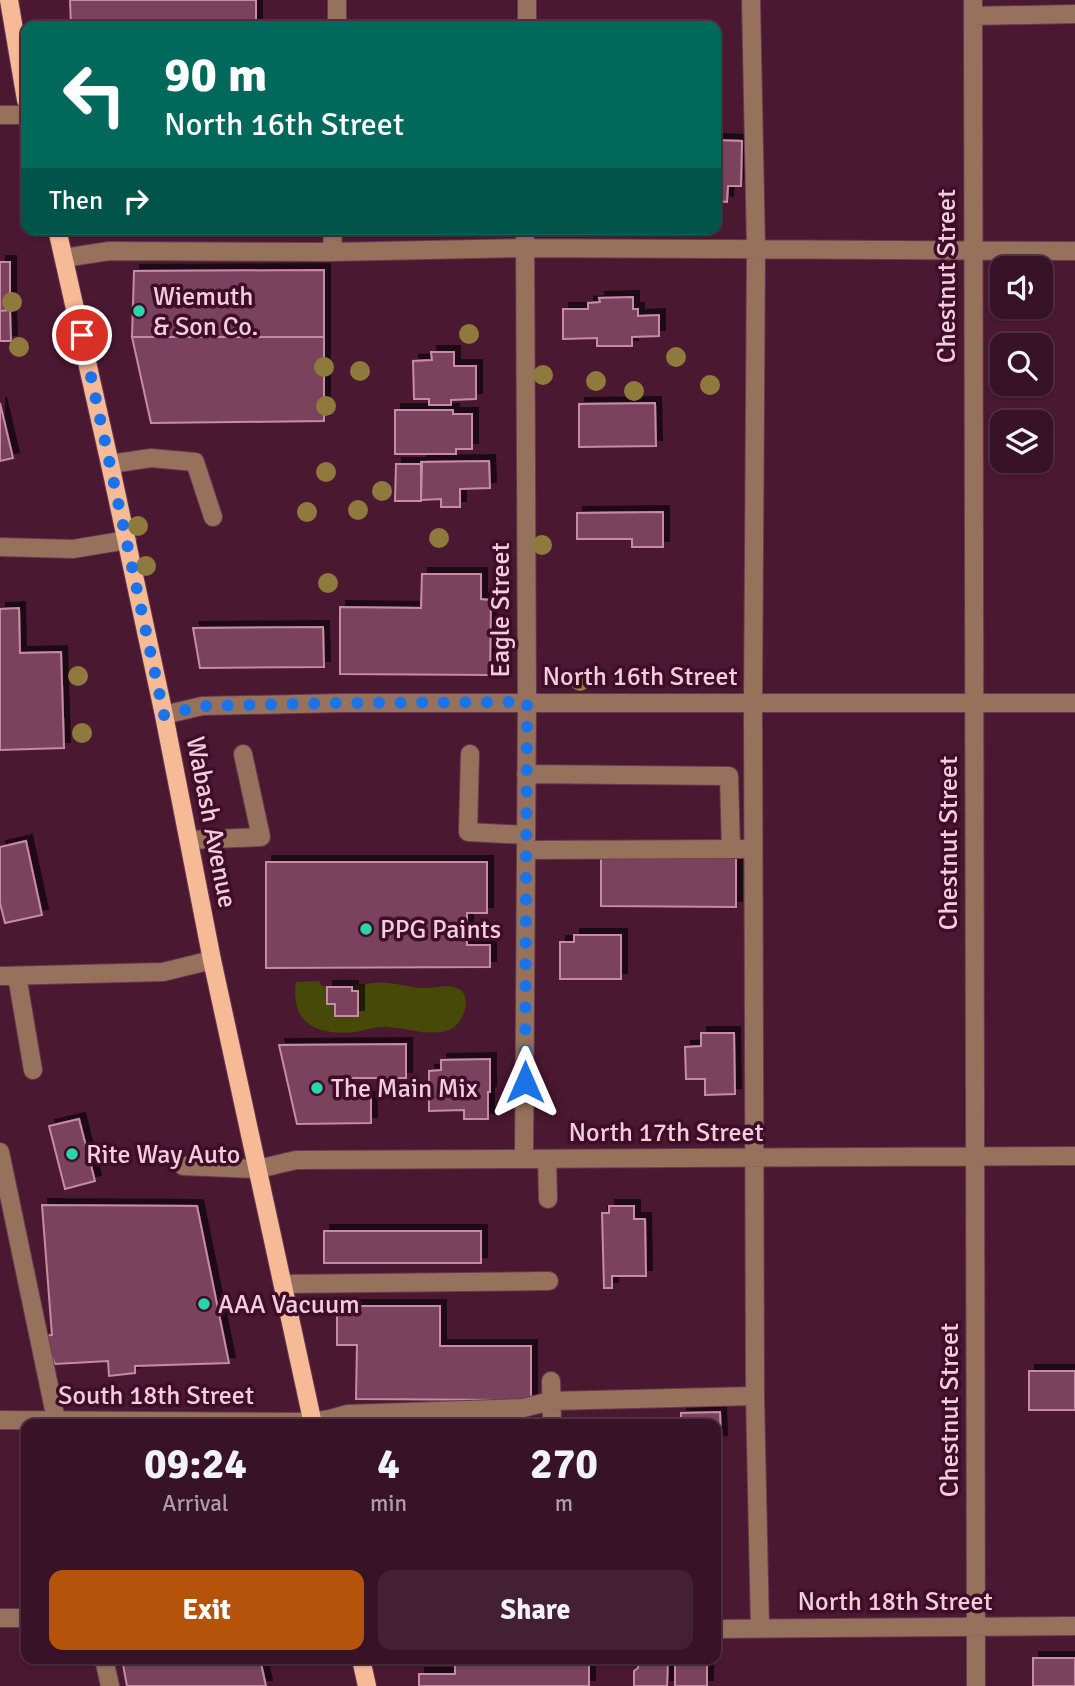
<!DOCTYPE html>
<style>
body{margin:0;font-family:Signika,sans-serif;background:#432032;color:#f1f3f6;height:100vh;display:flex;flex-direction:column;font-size:26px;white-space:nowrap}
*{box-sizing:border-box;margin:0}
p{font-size:23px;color:#ab9ea7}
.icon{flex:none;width:38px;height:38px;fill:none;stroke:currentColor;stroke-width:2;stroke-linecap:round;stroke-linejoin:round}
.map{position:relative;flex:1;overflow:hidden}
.details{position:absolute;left:21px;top:1419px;width:700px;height:245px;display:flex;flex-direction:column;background:#381226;border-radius:14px;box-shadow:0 2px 5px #0004,0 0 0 2px #523243}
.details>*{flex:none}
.hud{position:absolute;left:21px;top:21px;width:700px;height:214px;border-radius:14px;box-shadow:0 2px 5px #0004,0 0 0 2px #523243;background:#00695c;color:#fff;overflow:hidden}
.tools{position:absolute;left:990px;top:256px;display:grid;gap:14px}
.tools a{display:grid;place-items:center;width:63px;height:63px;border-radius:14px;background:#381226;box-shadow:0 2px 5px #0004,0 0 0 2px #523243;font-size:35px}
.pin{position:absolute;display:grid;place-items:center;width:60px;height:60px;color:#fff;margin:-30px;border:4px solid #fff;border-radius:50%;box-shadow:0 2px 7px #0007}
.me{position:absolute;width:77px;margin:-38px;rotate:0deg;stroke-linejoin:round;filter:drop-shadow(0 0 5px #0008)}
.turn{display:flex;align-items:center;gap:24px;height:147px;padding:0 28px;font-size:32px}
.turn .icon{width:91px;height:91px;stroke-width:2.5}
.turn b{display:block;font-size:49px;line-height:60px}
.then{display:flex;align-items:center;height:66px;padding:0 28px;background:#0003;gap:14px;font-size:26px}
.eta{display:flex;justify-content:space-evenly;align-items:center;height:119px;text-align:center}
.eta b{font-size:42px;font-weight:700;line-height:49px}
.action{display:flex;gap:14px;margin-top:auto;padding:14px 28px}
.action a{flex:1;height:80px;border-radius:14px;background:#b45309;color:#fff;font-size:28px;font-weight:700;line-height:80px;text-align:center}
.action a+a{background:#432032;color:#f1f3f6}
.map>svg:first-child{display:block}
.grass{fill:#464907}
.building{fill:#7a425c;stroke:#c88aa4;stroke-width:2;filter:url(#shadow)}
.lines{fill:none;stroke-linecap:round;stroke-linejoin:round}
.minor-casing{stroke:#693950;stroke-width:20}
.major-casing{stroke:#693950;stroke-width:20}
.minor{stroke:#96725d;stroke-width:18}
.major{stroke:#f6ba97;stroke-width:18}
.tree{fill:#8e7a3d}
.route{stroke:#1a73e8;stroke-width:12;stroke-dasharray:0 21.6}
.poi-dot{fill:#28d5ad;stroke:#400d28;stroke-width:2.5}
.labels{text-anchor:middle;stroke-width:7;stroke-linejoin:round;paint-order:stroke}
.street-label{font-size:26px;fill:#f0cedb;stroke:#400d28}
.poi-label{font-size:26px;fill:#f0cedb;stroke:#400d28;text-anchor:start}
</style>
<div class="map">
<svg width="1075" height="1686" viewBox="0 0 1075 1686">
<defs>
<filter id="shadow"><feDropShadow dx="6" dy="-6" stdDeviation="0" flood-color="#0009"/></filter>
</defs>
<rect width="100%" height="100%" fill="#4b1832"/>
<!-- grass -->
<path class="grass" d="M 319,981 L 322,986 C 340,990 357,984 374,983 C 390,981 406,987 422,988 C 434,989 448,983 459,989 C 473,997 463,1024 451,1029 C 431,1038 408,1028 388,1027 C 377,1026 367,1030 356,1032 C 319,1036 290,1025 296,982 Z"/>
<!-- building -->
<path class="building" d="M 70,0 L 256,0 L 256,26 L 71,26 Z
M 716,140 L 742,141 L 741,186 L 728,186 L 727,202 L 716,201 Z
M 0,262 L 10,262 L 10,310 L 0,311 Z
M 324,270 L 324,337 L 132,337 L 134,271 Z
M 633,297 L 633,309 L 638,309 L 638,316 L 659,315 L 659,336 L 632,337 L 632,346 L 597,346 L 597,338 L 563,339 L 563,309 L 588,309 L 588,303 L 600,302 L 599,298 Z
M 10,310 L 11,341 L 0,341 L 0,311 Z
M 132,337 L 324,337 L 324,421 L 151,423 Z
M 431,352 L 454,352 L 454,366 L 476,366 L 476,399 L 451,400 L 451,405 L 429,405 L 429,399 L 414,399 L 413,361 L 432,360 Z
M 0,403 L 13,458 L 0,461 Z
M 655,403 L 656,446 L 579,447 L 579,404 Z
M 395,410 L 453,410 L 453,414 L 472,414 L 472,449 L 456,449 L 456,454 L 395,454 Z
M 489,461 L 490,488 L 460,489 L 460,507 L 441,507 L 441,499 L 421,500 L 421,462 Z
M 396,464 L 422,464 L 421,501 L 395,501 Z
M 663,512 L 663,547 L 632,547 L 632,539 L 577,539 L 577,513 Z
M 422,574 L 481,574 L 481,599 L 491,600 L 490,675 L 340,674 L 340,607 L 421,608 Z
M 19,608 L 20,653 L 61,652 L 64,748 L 0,750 L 0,609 Z
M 323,627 L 324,667 L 200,668 L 193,628 Z
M 26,841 L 42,915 L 5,923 L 0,903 L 0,847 Z
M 601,855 L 736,855 L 736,907 L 601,906 Z
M 266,862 L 487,862 L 487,913 L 467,913 L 467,945 L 490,945 L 490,967 L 266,968 Z
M 574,935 L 621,935 L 621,979 L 560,979 L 560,942 L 574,942 Z
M 327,987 L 352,987 L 352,991 L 358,991 L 358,1016 L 335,1016 L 335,1004 L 327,1004 Z
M 701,1033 L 734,1033 L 735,1094 L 705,1095 L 705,1079 L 686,1079 L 685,1047 L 701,1046 Z
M 406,1044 L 406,1078 L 346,1078 L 346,1098 L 371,1098 L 371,1123 L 297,1124 L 279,1045 Z
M 490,1059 L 490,1092 L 488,1092 L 488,1119 L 464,1119 L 464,1110 L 429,1111 L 429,1071 L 441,1070 L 441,1060 Z
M 79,1119 L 95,1181 L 65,1189 L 49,1126 Z
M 42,1205 L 197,1206 L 229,1363 L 135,1366 L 135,1373 L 109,1376 L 108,1361 L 55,1364 L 44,1336 L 52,1335 Z
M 609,1206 L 634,1206 L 634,1219 L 645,1219 L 646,1276 L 612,1276 L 612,1288 L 604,1288 L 602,1213 L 609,1213 Z
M 324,1231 L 481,1231 L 481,1263 L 324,1263 Z
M 337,1306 L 440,1306 L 440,1346 L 531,1346 L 531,1400 L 356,1399 L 357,1345 L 337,1345 Z
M 1029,1371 L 1075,1371 L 1075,1410 L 1029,1410 Z
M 720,1412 L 721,1441 L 716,1442 L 716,1424 L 681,1424 L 681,1413 Z
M 1033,1658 L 1075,1658 L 1075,1686 L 1033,1686 Z
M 122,1659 L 260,1659 L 266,1686 L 127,1686 Z
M 455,1659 L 589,1659 L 589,1686 L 419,1686 L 419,1674 L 455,1674 Z
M 639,1659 L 668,1659 L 667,1686 L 634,1686 L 634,1671 L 638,1668 Z
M 675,1659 L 707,1659 L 707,1686 L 675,1686 Z"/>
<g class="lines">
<defs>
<path id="minor" d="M 751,0 L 756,249 L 753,702 L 755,1396 L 760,1629
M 973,0 L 976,1686
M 973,16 L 1075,14
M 337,26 L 337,0
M 527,26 L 527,0
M 0,115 L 26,115
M 332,252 L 333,229
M 64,258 L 109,251 L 332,252 L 524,248 L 1075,251
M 110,464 L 151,458 L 195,462 L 213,517
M 0,547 L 73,549 L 127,540
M 164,715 L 202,706 L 341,703 L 1075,703
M 470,754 L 468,832 L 526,835
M 526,774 L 729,776 L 731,849
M 189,840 L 261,837 L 243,754
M 526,850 L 743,849
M 0,976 L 163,972 L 212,960
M 17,976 L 33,1070
M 0,1152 L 57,1424
M 524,1159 L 527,702 L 525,229
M 547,1159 L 548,1199
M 183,1166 L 258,1169 L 296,1160 L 1075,1156
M 283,1284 L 549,1281
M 551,1381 L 552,1424
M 0,1420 L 312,1422 L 330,1419 L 348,1414 L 523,1408 L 551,1401 L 755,1396
M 0,1618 L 26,1618
M 716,1629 L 1075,1626
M 104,1659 L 110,1686"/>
<path id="major" d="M 9,0 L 26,100
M 57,229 L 110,464 L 164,715 L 212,960 L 313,1424
M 361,1659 L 367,1686"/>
</defs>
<!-- minor casing -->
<use href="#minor" class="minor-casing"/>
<!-- major casing -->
<use href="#major" class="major-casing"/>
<!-- minor -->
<use href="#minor" class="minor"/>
<!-- major -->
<use href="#major" class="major"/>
</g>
<!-- trees -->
<g class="tree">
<circle cx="12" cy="302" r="10"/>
<circle cx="469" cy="334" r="10"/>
<circle cx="19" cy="347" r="10"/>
<circle cx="676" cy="357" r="10"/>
<circle cx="324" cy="367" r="10"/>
<circle cx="360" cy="371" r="10"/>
<circle cx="543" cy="375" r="10"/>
<circle cx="596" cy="381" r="10"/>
<circle cx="710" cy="385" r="10"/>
<circle cx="634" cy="391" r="10"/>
<circle cx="326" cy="406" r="10"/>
<circle cx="326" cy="472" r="10"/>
<circle cx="382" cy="491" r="10"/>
<circle cx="358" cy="510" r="10"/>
<circle cx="307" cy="512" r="10"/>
<circle cx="138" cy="526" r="10"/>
<circle cx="439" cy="538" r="10"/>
<circle cx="542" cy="545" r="10"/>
<circle cx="146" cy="566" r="10"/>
<circle cx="328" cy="583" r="10"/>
<circle cx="78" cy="676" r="10"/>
<circle cx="580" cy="681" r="10"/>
<circle cx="82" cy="733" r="10"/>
</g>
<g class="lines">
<!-- route -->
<path class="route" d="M 82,335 L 164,715 L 202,706 L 341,703 L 527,702 L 525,1082"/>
</g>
<!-- markers -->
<g class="poi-dot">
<circle cx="139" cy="311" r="7"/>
<circle cx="366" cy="929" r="7"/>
<circle cx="317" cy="1088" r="7"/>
<circle cx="72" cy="1154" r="7"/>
<circle cx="204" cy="1304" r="7"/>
</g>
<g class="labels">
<!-- street labels -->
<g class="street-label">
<text transform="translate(946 276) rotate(-90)" y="9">Chestnut Street</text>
<text transform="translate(500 610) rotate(-90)" y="9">Eagle Street</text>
<text x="640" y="685">North 16th Street</text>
<text transform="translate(212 822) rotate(79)" y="9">Wabash Avenue</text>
<text transform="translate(948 843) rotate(-90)" y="9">Chestnut Street</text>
<text x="666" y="1141">North 17th Street</text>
<text x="156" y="1404">South 18th Street</text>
<text transform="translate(949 1410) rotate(-90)" y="9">Chestnut Street</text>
<text x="895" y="1610">North 18th Street</text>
</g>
<!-- poi labels -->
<g class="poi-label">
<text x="153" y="305">Wiemuth<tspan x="153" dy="30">&amp; Son Co.</tspan></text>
<text x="380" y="938">PPG Paints</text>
<text x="331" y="1097">The Main Mix</text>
<text x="86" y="1163">Rite Way Auto</text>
<text x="218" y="1313">AAA Vacuum</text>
</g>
</g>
</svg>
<div class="tools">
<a><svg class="icon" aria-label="sound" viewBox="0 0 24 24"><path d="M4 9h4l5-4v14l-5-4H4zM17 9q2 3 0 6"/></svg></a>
<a><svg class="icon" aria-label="search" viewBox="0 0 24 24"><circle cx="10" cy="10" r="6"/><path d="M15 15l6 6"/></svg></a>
<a><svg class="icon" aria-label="layers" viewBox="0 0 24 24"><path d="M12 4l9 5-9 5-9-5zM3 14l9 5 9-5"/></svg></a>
</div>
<div class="pin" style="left:82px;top:335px;background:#d93025"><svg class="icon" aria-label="arrive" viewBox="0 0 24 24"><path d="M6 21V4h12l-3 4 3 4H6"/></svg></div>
<svg class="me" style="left:525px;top:1082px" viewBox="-20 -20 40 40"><path d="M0-17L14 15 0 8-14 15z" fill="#1a73e8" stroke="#fff" stroke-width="4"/></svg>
<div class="hud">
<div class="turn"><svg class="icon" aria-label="left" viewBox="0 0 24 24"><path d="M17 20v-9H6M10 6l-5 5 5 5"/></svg><div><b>90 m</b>North 16th Street</div></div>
<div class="then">Then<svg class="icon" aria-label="right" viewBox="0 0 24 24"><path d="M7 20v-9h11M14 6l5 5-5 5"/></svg></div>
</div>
<section class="details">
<div class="eta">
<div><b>09:24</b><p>Arrival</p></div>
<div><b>4</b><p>min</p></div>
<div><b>270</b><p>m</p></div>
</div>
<div class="action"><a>Exit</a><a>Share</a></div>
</section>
</div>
